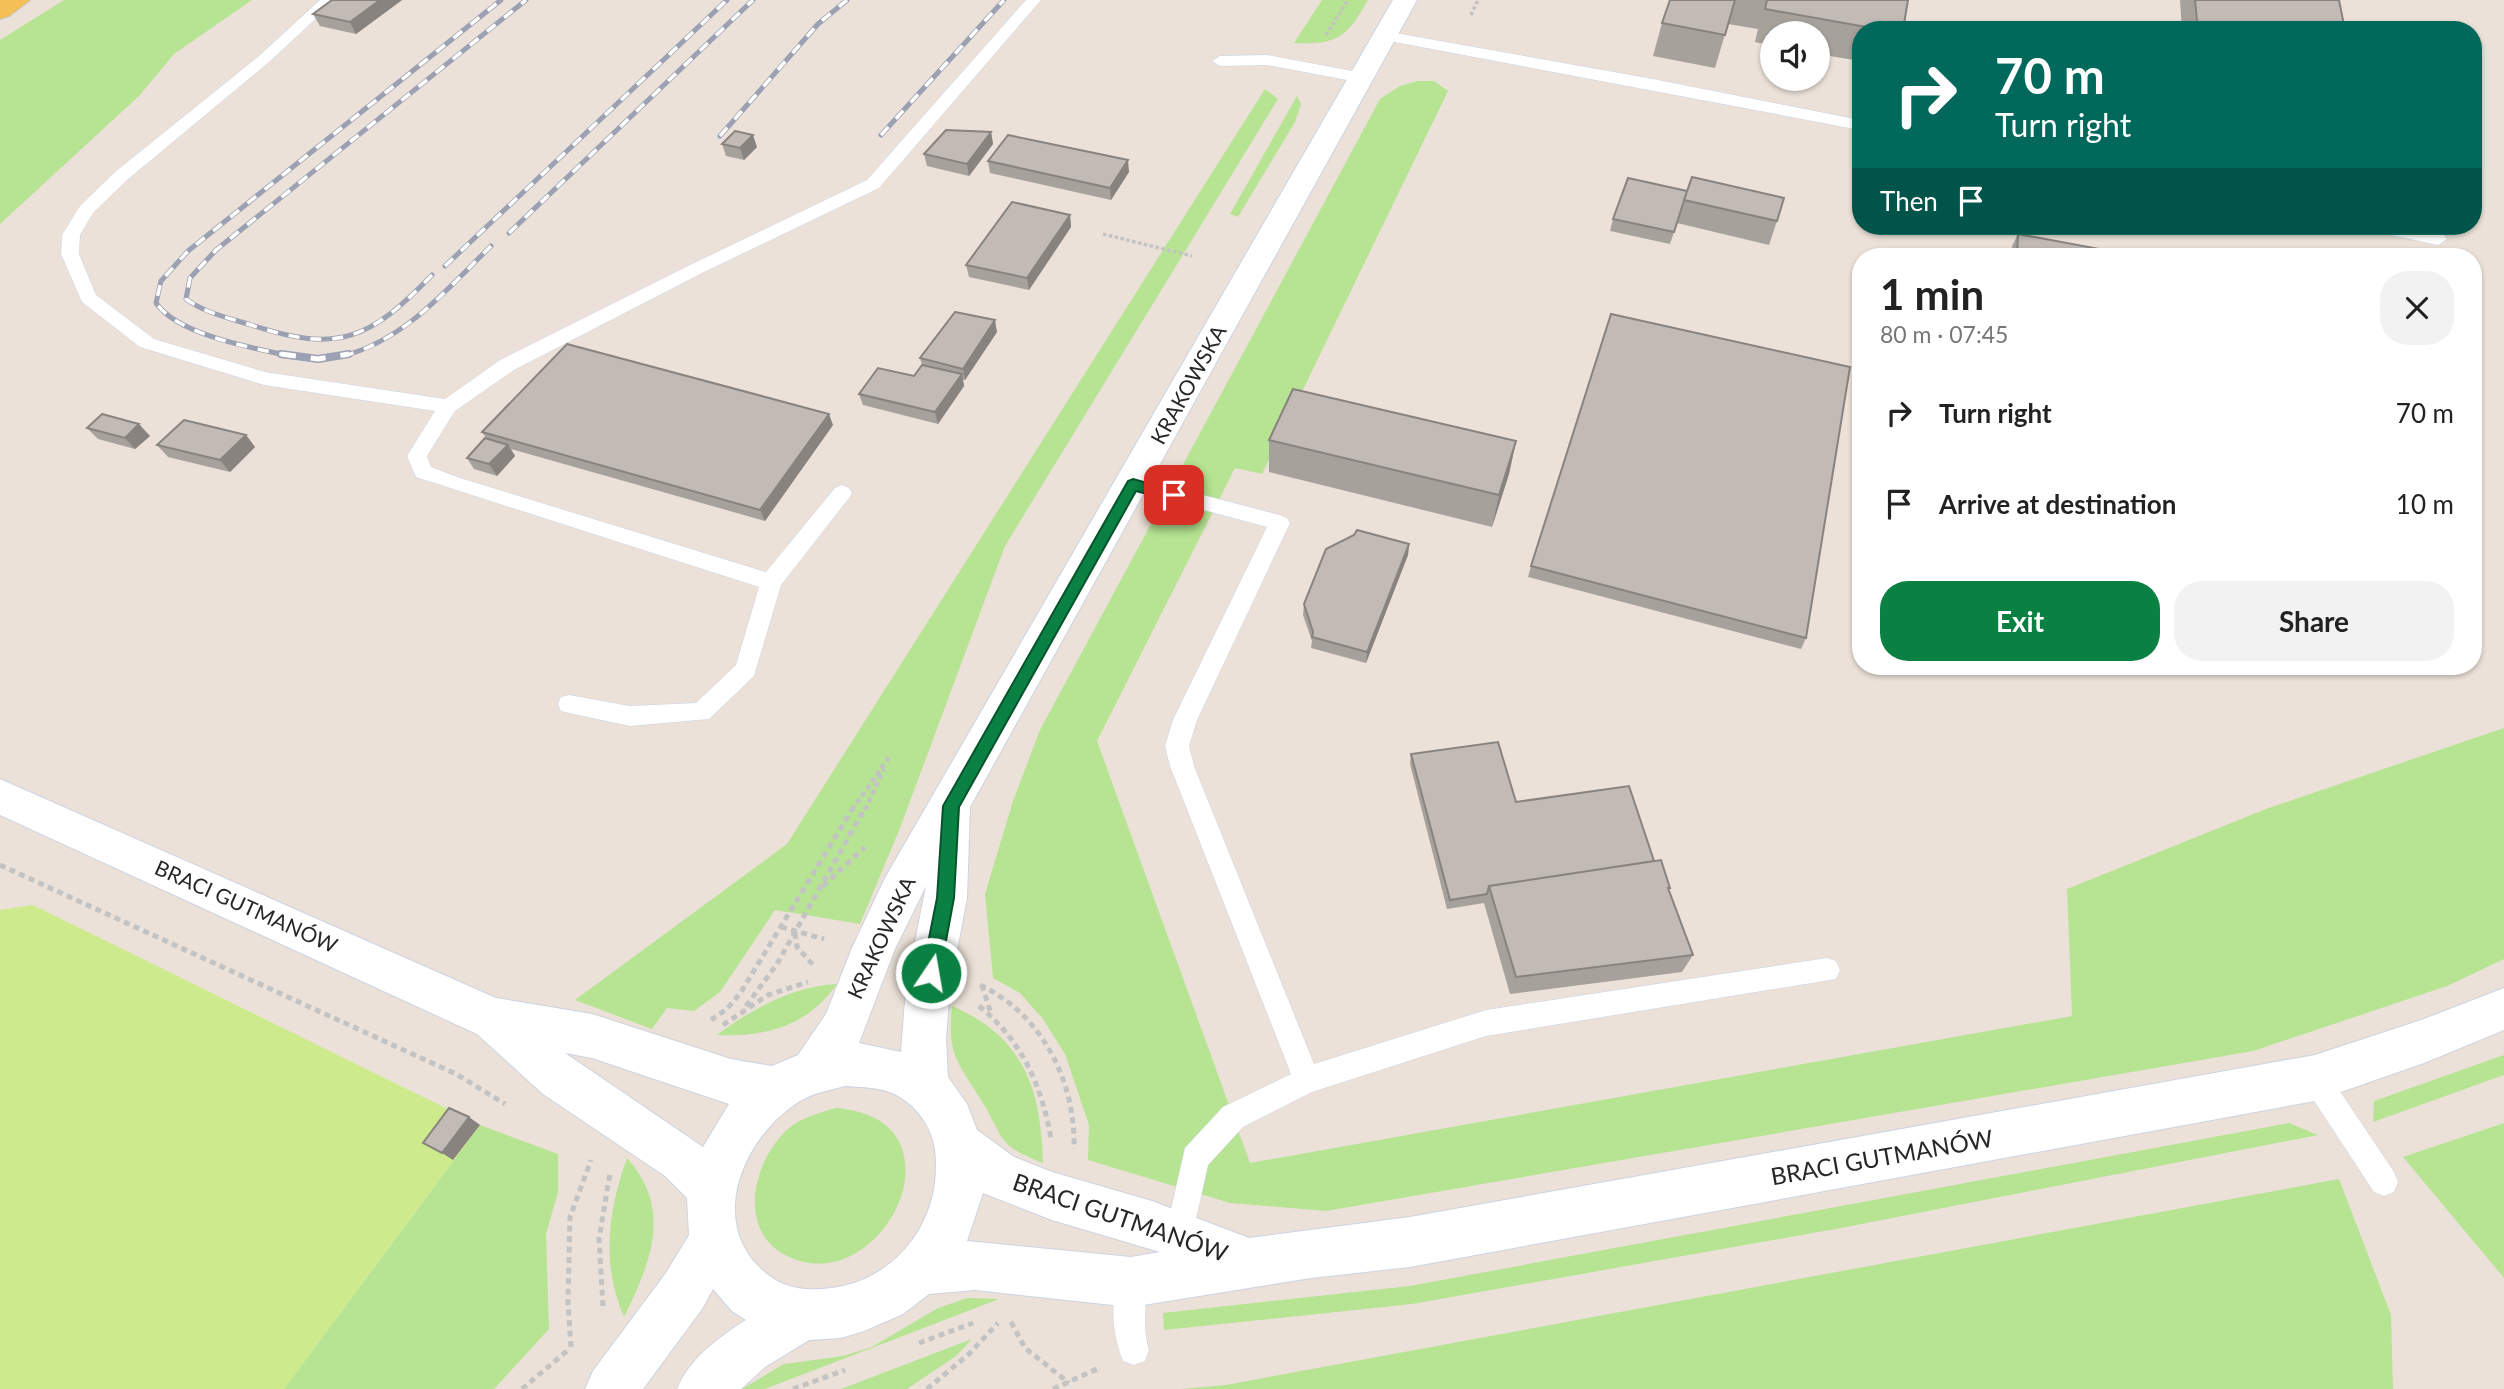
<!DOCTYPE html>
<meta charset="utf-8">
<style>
body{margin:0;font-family:Lato,sans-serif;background:#f2f2f2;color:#222;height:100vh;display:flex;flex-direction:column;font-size:26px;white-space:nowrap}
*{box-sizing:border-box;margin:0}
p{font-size:23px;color:#767676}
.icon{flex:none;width:38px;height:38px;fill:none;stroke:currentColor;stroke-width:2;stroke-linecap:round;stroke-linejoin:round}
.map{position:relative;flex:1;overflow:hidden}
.side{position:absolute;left:1852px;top:248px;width:630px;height:427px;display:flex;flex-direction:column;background:#fff;border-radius:28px;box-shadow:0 2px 5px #0004}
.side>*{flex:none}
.hud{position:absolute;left:1852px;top:21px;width:630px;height:214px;border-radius:28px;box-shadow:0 2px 5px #0004;background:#00695c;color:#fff;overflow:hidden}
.buttons{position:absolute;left:1760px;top:21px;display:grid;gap:14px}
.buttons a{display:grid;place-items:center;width:70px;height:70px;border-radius:50%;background:#fff;box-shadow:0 2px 5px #0004;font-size:35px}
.pin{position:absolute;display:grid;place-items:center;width:60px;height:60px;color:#fff;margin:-30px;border-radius:14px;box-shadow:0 4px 10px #0006}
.me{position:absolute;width:77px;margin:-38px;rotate:12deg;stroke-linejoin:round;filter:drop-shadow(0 0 5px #0008)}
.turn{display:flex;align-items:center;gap:24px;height:147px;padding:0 28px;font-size:32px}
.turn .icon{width:91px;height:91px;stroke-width:2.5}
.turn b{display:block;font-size:49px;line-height:60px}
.then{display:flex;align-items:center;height:66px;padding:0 28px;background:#0003;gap:14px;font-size:26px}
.round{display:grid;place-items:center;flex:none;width:74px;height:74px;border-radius:28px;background:#f2f2f2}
.headline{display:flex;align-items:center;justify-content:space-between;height:119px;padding:0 28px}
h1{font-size:42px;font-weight:700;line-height:52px}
.primary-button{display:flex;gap:14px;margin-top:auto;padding:14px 28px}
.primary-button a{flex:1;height:80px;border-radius:28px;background:#0b8043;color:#fff;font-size:28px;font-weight:700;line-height:80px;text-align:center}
.primary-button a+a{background:#f2f2f2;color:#222}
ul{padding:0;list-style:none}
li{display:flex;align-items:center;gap:21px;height:91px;padding:0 28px}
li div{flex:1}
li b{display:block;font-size:26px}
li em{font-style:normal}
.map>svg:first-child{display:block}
.green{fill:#b6e492}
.pitch{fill:#cdeb8d}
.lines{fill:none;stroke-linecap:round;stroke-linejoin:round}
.lane-casing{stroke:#cdd3e1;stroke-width:1}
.secondary-casing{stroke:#cdd3e1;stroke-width:2}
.primary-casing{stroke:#c3c3c3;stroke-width:2}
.path-far2{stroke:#c3c3c3;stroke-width:3.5;stroke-dasharray:3.5 2.5;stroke-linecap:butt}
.path-far1{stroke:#c3c3c3;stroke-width:4.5;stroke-dasharray:5 3.5;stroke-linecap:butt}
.path{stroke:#c3c3c3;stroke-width:5;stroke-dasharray:6 4.5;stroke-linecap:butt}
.lane{fill:#fff;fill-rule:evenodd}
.secondary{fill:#fff;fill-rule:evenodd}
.primary{fill:#f4bf54;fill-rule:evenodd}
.rail-far1-casing{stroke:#9ba1b3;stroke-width:5}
.rail-casing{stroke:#9ba1b3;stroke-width:8}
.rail-far1{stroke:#fff;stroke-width:3.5;stroke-dasharray:11;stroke-linecap:butt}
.rail{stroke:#fff;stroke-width:5;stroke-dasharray:15;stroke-linecap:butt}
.wall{fill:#a7a19c}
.shaded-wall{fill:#88837f}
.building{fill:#c2bbb5;stroke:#88837f;stroke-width:2}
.route{fill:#0b8043;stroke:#07532c;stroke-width:2}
.labels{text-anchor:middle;stroke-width:5;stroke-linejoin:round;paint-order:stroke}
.street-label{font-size:21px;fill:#272727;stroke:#fff}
.near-street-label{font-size:24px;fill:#272727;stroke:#fff}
</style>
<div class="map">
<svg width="2504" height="1389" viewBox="0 0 2504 1389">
<rect width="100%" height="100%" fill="#ebe1d8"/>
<!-- green -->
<path class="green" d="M 64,0 L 252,0 L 174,54 L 139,96 L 0,224 L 0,40 Z
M 1322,0 L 1368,0 C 1347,37 1338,45 1294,43 Z
M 1418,81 L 1434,81 L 1448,91 L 1262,474 L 1235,468 L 1097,741 L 1250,1163 L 2072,1016 L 2067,889 L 2266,809 L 2504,728 L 2504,959 L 2447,986 L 2253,1051 L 1326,1211 L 1230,1203 L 1088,1160 L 1089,1125 L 1065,1054 L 1043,1019 L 1020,993 L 993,978 L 985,894 L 1013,801 L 1040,730 L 1380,99 L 1400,86 Z
M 1265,89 L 1278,99 L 1005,546 L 900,828 L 860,924 L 775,910 L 720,992 L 694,1011 L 667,1008 L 652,1029 L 575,1000 L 787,844 Z
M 1297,96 L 1301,104 L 1295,122 L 1238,217 L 1230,214 Z
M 837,984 C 807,1026 767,1037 717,1035 C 752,1009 793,986 837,984 Z
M 952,1006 C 1024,1037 1041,1089 1043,1163 C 995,1144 1006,1140 981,1100 C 957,1061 947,1055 952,1006 Z
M 2504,1055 L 2504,1075 L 2373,1122 L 2374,1101 Z
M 836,1108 C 972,1118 883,1303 787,1256 C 736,1231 753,1160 788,1129 C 802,1117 819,1113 836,1108 Z
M 2289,1123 L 2318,1135 L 1841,1228 L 1412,1304 L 1164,1330 L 1163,1313 L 1410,1286 Z
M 2504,1123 L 2504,1278 L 2403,1157 Z
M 480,1125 L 558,1154 L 558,1192 L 546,1234 L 549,1329 L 494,1389 L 284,1389 Z
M 627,1158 C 673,1209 651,1262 624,1317 C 601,1264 608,1211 627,1158 Z
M 2339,1179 L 2391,1315 L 2393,1389 L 1181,1389 L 1226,1385 Z
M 967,1298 L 999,1299 L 765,1389 L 742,1389 L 784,1364 L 843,1356 L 872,1347 L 938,1308 Z
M 972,1339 L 956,1356 L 907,1389 L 841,1389 Z"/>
<!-- pitch -->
<path class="pitch" d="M 33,905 L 480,1125 L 284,1389 L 0,1389 L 0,910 Z"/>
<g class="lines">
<defs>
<path id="lane" d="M 320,0 L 336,0 L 269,62 L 127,180 L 93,213 L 80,235 L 79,254 L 96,295 L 154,339 L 265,372 L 445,399 L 500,360 L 692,264 L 867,180 L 1026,0 L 1041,0 L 879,188 L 704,272 L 514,370 L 455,411 L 427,456 L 431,467 L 460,478 L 766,572 L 835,488 L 842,485 L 849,488 L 852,493 L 849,498 L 781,585 L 754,676 L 709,719 L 630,726 L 569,713 L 561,711 L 558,704 L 561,697 L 569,695 L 630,706 L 696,703 L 736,665 L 759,587 L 416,477 L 407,456 L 435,411 L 264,385 L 140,347 L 82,302 L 61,254 L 62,235 L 80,206 L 115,172 L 259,56 Z
M 1384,31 L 1653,79 L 1860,120 L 1860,130 L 1379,39 L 1376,36 Z
M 1267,55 L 1363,73 L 1371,78 L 1363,83 L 1267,65 L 1220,66 L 1212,61 L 1220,56 Z
M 2363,226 L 2398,226 L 2444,235 L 2447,239 L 2438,245 L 2372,231 Z
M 1133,477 L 1280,515 L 1287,518 L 1290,523 L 1197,720 L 1189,746 L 1194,766 L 1314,1064 L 1486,1010 L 1827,958 L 1836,961 L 1840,970 L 1836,979 L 1486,1036 L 1312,1092 L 1243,1127 L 1208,1165 L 1190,1246 L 1180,1251 L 1170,1246 L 1165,1236 L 1185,1148 L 1223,1107 L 1291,1074 L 1170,766 L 1165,746 L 1173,720 L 1267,527 L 1126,489 L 1123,484 L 1126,479 Z
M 2315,1065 L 2325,1069 L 2394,1172 L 2398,1182 L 2394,1192 L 2384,1196 L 2374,1192 L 2305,1087 L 2301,1078 L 2305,1069 Z
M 1131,1267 L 1141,1272 C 1151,1296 1140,1322 1149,1350 L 1145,1361 L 1134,1365 L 1123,1361 C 1112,1333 1109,1300 1121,1272 Z"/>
<path id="secondary" d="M 1393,0 L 1417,0 L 970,807 L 967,898 L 950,987 L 946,1039 L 948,1077 L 967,1104 L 977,1130 L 1014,1157 L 1052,1172 L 1152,1201 L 1249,1238 L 1410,1217 L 2315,1055 L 2424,1019 L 2504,988 L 2504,1030 L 2424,1063 L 2315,1101 L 1410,1267 L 1311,1278 L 1131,1307 L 975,1290 L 929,1294 L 903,1314 L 864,1331 L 841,1338 L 809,1340 L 765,1367 L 741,1389 L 677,1389 C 689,1359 719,1337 746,1320 L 732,1311 L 713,1289 L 702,1309 L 643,1389 L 585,1389 L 593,1371 L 666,1273 L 689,1235 L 687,1198 L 665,1176 L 543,1094 L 477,1034 L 0,815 L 0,779 L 496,998 L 592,1014 L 731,1059 L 772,1066 L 798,1055 L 826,1014 L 852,948 L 885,878 ZM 926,886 L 906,987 L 901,1052 L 859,1043 L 895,949 ZM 565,1053 L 592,1058 L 729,1104 L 703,1147 ZM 845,1086 C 860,1087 878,1087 892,1093 C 915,1103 932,1126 935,1150 C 944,1221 894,1285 822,1289 C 797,1291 777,1285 759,1267 C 708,1217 746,1134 800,1101 C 814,1093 829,1090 845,1086 ZM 983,1193 L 1052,1220 L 1160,1252 L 1131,1257 L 967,1241 Z"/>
<path id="primary" d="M 0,0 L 30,0 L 9,16 L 0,19 Z"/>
</defs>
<!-- lane casing -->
<use href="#lane" class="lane-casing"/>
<!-- secondary casing -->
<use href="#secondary" class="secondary-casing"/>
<!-- primary casing -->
<use href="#primary" class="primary-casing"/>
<!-- path-far2 -->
<path class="path-far2" d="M 1471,15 L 1478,0
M 1326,35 L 1348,0
M 1103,234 L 1192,256"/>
<!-- path-far1 -->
<path class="path-far1" d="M 852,810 L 890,756
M 865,810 L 884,769"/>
<!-- path -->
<path class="path" d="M 0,865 L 456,1074 L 505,1104
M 823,886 L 865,847
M 781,927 L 824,939
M 795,933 L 797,947 L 814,966
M 980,985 C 1042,1014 1076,1082 1074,1149
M 982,985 L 991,1014
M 746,1006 L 777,964 L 865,808
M 979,1006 C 1022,1041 1041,1084 1051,1138
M 711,1020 L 727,1009 L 741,992 L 853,808
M 723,1025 L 768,995 L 808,982
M 603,1306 L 599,1239 L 610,1173
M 1011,1322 L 1025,1348 L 1069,1383
M 919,1343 L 973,1323
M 571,1347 L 568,1302 L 570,1217 L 591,1160
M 522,1389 L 567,1351
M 793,1389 L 845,1370
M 927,1389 L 969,1354 L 998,1323
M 1053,1389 L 1097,1369"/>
<!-- lane -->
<use href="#lane" class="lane"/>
<!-- secondary -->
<use href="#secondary" class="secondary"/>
<!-- primary -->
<use href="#primary" class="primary"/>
<defs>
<path id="rail-far1" d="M 881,135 L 1004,0
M 720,136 L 818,24 L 847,0
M 509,233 L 753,0
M 445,266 L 727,0
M 432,275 C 370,339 339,354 251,325 C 229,318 205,313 186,299 L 190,278 L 216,250 L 526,0
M 290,356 C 253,348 178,335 156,303 L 161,281 L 188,251 L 501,0
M 343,356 C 405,340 447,289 491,246"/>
<path id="rail" d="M 281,354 L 318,359 L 349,354"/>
</defs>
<!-- rail-far1 casing -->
<use href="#rail-far1" class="rail-far1-casing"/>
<!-- rail casing -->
<use href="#rail" class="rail-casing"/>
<!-- rail-far1 -->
<use href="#rail-far1" class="rail-far1"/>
<!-- rail -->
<use href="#rail" class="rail"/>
</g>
<!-- wall -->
<path class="wall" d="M 332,0 L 402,0 L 356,34 L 320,26 L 313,14 Z
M 1670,0 L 1908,0 L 1903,30 L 1860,30 L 1860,61 L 1818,54 L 1818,33 L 1773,33 L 1773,46 L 1755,42 L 1758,29 L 1728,24 L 1715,68 L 1653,56 L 1662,23 Z
M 2180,0 L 2339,0 L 2345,30 L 2182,30 Z
M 991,132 L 993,144 L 969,176 L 927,166 L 924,154 Z
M 722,144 L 757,147 L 744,160 L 726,156 Z
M 988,161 L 1129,172 L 1111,200 L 990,173 Z
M 1628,178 L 1777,221 L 1769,245 L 1677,223 L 1670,244 L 1610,231 L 1613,219 Z
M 1070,215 L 1071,227 L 1029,290 L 969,277 L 966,265 Z
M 2018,234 L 2142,257 L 2011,257 L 2012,246 Z
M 997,332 L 965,380 L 963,380 L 964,386 L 938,424 L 863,405 L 859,394 L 914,376 L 922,365 L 920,358 Z
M 833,425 L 765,521 L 511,449 L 515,456 L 497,476 L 474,469 L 467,458 L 487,439 L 482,432 Z
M 87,428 L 150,436 L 135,449 L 98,439 Z
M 246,435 L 255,447 L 230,472 L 168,457 L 157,445 Z
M 1269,440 L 1516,441 L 1509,474 L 1492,527 L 1269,472 Z
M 1409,544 L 1408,555 L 1366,663 L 1311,648 L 1312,641 L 1303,615 L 1304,604 Z
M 1531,566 L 1806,638 L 1801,649 L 1528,577 Z
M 1411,754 L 1516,802 L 1654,861 L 1669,890 L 1693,955 L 1682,972 L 1510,994 L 1484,903 L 1447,909 L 1410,764 Z"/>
<!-- shaded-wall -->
<path class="shaded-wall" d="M 380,0 L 402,0 L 356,34 L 350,22 Z
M 991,132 L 993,144 L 969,176 L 967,164 Z
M 753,135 L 757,147 L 744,160 L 740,148 Z
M 1128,160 L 1129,172 L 1111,200 L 1110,188 Z
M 1070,215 L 1071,227 L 1029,290 L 1027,278 Z
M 995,320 L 997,332 L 965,380 L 963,369 Z
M 962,374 L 964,386 L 938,424 L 935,412 Z
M 829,414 L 833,425 L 765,521 L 760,510 Z
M 139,424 L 150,436 L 135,449 L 125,438 Z
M 246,435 L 255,447 L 230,472 L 220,460 Z
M 1516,441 L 1509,474 L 1492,527 L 1499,495 Z
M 508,445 L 515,456 L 497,476 L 489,464 Z
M 1409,544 L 1408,555 L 1366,663 L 1367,652 Z
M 469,1117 L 480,1125 L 453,1160 L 442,1153 Z"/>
<!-- building -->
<path class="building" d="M 332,0 L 380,0 L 350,22 L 313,14 Z
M 1670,0 L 1735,0 L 1725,35 L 1662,23 Z
M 1767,0 L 1908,0 L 1903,30 L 1883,30 L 1765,9 Z
M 2195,0 L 2339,0 L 2345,30 L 2198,30 Z
M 946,130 L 991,132 L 967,164 L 924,154 Z
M 735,131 L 753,135 L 740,148 L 722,144 Z
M 1008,135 L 1128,160 L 1110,188 L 988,161 Z
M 1692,177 L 1784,198 L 1777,221 L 1684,200 Z
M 1628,178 L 1687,191 L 1674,232 L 1613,219 Z
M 1012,202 L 1070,215 L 1027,278 L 966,265 Z
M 2018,234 L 2142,257 L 2017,257 Z
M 955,312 L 995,320 L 963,369 L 920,358 Z
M 1611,314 L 1850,367 L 1806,638 L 1531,566 Z
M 567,344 L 829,414 L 760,510 L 482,432 Z
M 922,365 L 962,374 L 935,412 L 859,394 L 878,368 L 914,376 Z
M 1293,389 L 1516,441 L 1499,495 L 1269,440 Z
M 102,414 L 139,424 L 125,438 L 87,428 Z
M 184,420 L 246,435 L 220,460 L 157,445 Z
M 485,438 L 508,445 L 489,464 L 467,458 Z
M 1357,530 L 1409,544 L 1367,652 L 1312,637 L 1313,632 L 1304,604 L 1326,549 L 1354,535 Z
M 1498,742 L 1516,802 L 1629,786 L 1654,861 L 1489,886 L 1487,894 L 1450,900 L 1411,754 Z
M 1661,860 L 1670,888 L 1668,888 L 1693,955 L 1516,977 L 1489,886 Z
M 449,1108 L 469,1117 L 442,1153 L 423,1143 Z"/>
<!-- route -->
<path class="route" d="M 1133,479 L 1179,492 L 1181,495 L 1174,501 L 1136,491 L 959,807 L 954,898 L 940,973 L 938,979 L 931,982 L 925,979 L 922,973 L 937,898 L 943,806 L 1128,481 Z"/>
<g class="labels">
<!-- street labels -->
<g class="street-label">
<text transform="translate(1189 385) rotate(-61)" y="7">KRAKOWSKA</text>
<text transform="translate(246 907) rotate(24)" y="7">BRACI GUTMANÓW</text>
<text transform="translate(882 938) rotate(-65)" y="7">KRAKOWSKA</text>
</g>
<!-- near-street labels -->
<g class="near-street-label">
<text transform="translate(1882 1158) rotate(-10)" y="8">BRACI GUTMANÓW</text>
<text transform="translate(1120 1218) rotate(19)" y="8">BRACI GUTMANÓW</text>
</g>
</g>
</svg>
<div class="buttons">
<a><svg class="icon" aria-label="sound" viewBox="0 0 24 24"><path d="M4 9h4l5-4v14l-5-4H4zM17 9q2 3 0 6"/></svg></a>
</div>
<div class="pin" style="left:1174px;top:495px;background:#d93025"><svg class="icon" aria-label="arrive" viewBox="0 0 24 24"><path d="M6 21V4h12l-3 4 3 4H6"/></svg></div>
<svg class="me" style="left:931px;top:973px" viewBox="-20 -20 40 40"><circle r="17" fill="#0b8043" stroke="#fff" stroke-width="3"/><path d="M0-11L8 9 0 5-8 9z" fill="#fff"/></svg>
<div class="hud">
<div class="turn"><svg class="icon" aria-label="right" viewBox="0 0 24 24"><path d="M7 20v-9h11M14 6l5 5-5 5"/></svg><div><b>70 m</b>Turn right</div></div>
<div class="then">Then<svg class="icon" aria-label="arrive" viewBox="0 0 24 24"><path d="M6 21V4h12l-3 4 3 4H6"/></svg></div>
</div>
<section class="side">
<div class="headline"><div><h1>1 min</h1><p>80 m · 07:45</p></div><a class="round"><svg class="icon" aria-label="close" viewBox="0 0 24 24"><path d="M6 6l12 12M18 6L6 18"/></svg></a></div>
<ul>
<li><svg class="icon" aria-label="right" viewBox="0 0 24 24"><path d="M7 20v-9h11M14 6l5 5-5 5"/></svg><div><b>Turn right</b></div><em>70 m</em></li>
<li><svg class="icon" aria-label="arrive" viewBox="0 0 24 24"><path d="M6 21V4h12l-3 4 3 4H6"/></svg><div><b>Arrive at destination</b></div><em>10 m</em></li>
</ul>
<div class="primary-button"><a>Exit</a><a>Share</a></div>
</section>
</div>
